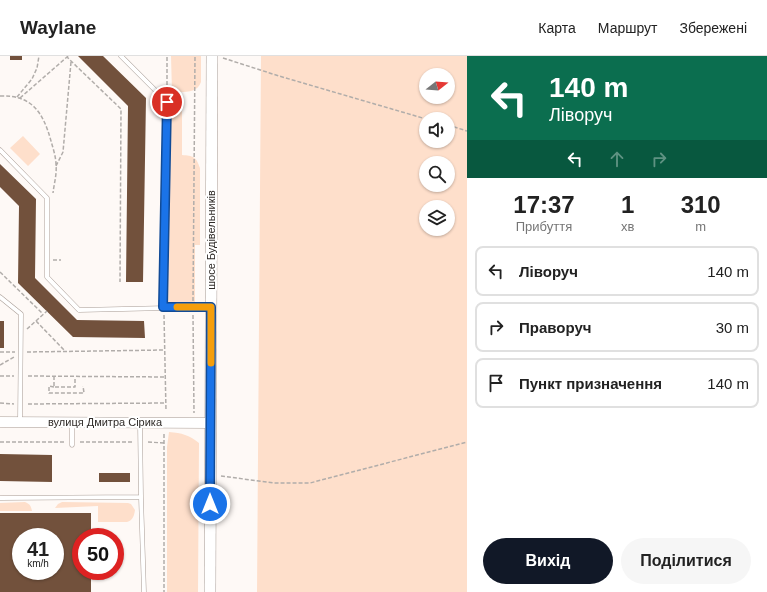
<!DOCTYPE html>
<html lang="uk">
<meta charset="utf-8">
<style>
body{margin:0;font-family:Arial,sans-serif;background:#f6f6f6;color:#222;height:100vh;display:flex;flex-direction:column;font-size:15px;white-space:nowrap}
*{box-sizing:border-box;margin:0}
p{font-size:13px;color:#767676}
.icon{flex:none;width:22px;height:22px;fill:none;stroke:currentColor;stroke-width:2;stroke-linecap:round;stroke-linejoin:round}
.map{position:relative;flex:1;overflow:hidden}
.side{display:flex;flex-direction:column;background:#fff;width:300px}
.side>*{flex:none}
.guide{background:#0b6e4f;color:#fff;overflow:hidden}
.needle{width:26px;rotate:73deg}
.fabs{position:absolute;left:419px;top:12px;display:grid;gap:8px}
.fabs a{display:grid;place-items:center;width:36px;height:36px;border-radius:50%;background:#fff;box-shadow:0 1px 3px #0004;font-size:20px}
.speed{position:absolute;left:12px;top:472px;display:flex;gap:8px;font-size:20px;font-weight:700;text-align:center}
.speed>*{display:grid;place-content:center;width:52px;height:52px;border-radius:50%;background:#fff;box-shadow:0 1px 3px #0004;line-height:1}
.speed small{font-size:10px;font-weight:400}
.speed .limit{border:6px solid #d22;background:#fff;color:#111}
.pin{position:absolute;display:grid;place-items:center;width:34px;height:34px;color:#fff;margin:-17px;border:2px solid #fff;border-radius:50%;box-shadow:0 1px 4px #0007}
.me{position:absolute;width:44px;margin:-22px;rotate:0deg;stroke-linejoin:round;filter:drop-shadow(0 0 3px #0008)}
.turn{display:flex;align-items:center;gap:14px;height:84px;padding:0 16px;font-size:18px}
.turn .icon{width:52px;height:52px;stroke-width:2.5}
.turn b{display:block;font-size:28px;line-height:34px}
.lanes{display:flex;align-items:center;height:38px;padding:0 16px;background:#0003;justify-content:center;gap:20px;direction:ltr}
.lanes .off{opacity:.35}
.eta{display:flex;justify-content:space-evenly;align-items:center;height:68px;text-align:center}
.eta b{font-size:24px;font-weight:700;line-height:28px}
.primary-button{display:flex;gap:8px;margin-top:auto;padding:8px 16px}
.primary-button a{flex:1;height:46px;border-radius:24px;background:#111827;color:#fff;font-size:16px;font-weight:700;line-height:46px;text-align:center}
.primary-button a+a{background:#f6f6f6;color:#222}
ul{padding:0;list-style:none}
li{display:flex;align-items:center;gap:12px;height:50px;margin:0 8px 6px;padding:0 8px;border:2px solid #e0e0e0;border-radius:8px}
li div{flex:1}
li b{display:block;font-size:15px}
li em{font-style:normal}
header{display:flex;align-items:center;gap:24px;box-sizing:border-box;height:56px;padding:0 20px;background:#fff;border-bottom:1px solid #e0e0e0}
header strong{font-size:19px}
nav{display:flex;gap:22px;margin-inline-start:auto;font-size:14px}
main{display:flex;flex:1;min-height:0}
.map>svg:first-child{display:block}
.green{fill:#fedfcb;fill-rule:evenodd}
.building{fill:#72513c;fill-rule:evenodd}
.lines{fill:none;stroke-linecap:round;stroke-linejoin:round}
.service-casing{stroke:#a99d96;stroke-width:5}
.tertiary-casing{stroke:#a99d96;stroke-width:11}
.secondary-casing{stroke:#a99d96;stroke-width:12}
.path{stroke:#b1adaa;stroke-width:1.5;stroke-dasharray:4 2;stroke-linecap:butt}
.service{stroke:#fff;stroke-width:4}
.tertiary{stroke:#fff;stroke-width:10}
.secondary{stroke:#fff;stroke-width:11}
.route-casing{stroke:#114b97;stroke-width:10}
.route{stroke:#1a73e8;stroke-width:7}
.slow{stroke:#f59e0b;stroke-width:7}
.labels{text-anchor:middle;stroke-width:4;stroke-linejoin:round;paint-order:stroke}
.street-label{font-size:11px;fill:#2f2b28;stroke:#fff}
</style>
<header>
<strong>Waylane</strong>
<nav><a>Карта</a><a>Маршрут</a><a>Збережені</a></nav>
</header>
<main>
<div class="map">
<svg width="467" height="536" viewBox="0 0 467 536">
<rect width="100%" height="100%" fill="#fef9f6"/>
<!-- green -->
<path class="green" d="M 171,0 L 201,0 L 201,26 C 197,38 182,36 172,36 Z
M 261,0 L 467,0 L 467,536 L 257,536 ZM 426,19 L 448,19 L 448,41 L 426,41 ZM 426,63 L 448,63 L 448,85 L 426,85 ZM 426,107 L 448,107 L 448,129 L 426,129 ZM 426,151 L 448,151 L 448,173 L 426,173 Z
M 173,45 L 175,45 L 178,47 L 182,56 L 182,99 C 193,100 196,100 200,112 L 200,189 L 195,189 L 195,249 L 167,249 L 170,47 Z
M 23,80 L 40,98 L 28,110 L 10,92 Z
M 169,376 C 182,377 189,379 199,387 L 198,536 L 167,536 L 167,391 Z
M 25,446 C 30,448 31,450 32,455 L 0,455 L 0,447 Z
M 62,446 L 128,447 L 131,448 L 135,454 C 134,460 133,464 127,466 L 98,466 L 98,450 L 55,452 L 58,448 Z"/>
<!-- building -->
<path class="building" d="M 10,0 L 22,0 L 22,4 L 10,4 Z
M 78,0 L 103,0 L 146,42 L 143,226 L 126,226 L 128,50 Z
M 0,108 L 36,143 L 35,222 L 77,264 L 144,265 L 145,282 L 73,281 L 18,227 L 19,150 L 0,131 Z
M 0,265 L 4,265 L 4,292 L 0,292 Z
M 0,398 L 52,399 L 52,426 L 0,425 Z
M 99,417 L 130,417 L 130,426 L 99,426 Z
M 0,457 L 91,457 L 91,481 L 81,481 L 81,515 L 91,515 L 91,536 L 0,536 ZM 21,481 L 55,481 L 55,515 L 21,515 Z"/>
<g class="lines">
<defs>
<path id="service" d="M 121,0 L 167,46 L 163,251
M 0,94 L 47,142 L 47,221 L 79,254 L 211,251
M 0,241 L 21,258 L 20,366
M 72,389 L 72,367
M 141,441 L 144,536
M 0,442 L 141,441 L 140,367"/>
<path id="tertiary" d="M 0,366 L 210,367"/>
<path id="secondary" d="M 210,536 L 212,0"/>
</defs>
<!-- service casing -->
<use href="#service" class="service-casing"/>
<!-- tertiary casing -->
<use href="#tertiary" class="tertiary-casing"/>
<!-- secondary casing -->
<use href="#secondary" class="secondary-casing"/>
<!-- path -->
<path class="path" d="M 68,0 L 67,1 L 71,5 L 121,53 L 120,226
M 223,2 L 279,20 L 426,63
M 167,35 L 167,0
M 0,40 C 32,39 43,56 51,85 C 53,92 56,101 56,109 C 57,118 54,128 53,137
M 17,41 L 32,23 L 37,12 L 39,0
M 20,42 L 67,1
M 448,69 L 467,75
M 56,110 L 63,96 L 71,6
M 53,204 L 61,204
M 0,216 L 43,258
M 193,245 L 195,0
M 164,259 L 166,355
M 193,259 L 194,357
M 36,265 L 65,295
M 27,273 L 47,255
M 0,296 L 15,296
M 27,296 L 165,294
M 0,309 L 14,301
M 0,320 L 14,320
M 28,320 L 166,321
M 54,320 L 54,331 L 75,331 L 75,321
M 54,331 L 49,330 L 49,337 L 84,337 L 83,330
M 0,347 L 14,348
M 28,348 L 166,347
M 164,378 L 164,536
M 0,386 L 66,386
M 80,386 L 134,386
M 148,386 L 164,387
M 221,420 L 274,427 L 310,427 L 467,386"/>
<!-- service -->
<use href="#service" class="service"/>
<!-- tertiary -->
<use href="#tertiary" class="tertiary"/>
<!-- secondary -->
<use href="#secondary" class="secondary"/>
</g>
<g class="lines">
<defs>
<path id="route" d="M 167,46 L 163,251 L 211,251 L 210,448"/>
</defs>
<!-- route casing -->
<use href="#route" class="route-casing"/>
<!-- route -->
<use href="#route" class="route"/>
<!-- slow -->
<path class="slow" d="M 177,251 L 211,251 L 211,307"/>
</g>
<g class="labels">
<!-- street labels -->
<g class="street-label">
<text transform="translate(211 184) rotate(-90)" y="4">шосе Будівельників</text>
<text x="105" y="370">вулиця Дмитра Сірика</text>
</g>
</g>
</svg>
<div class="fabs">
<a><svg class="needle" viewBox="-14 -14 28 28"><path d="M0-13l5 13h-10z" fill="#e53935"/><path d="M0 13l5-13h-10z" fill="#767676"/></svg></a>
<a><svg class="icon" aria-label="sound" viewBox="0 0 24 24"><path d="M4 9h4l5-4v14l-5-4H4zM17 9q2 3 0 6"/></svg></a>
<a><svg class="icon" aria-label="search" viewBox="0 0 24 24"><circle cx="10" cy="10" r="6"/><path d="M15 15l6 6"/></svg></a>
<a><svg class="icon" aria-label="layers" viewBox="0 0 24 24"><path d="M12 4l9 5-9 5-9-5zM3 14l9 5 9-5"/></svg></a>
</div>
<div class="speed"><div>41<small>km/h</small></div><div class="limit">50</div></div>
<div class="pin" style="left:167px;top:46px;background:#d93025"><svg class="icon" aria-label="arrive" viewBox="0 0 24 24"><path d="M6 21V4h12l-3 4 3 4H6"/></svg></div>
<svg class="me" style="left:210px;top:448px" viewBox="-20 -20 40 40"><circle r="17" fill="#1a73e8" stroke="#fff" stroke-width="3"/><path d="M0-11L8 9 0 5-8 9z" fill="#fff"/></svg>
</div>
<section class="side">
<div class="guide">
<div class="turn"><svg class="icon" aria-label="left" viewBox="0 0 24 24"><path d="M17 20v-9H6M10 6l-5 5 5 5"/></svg><div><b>140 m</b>Ліворуч</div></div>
<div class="lanes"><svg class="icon" aria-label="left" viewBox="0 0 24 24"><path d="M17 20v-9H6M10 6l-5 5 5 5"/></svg><svg class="icon off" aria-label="ahead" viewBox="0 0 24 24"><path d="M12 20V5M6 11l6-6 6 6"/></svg><svg class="icon off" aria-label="right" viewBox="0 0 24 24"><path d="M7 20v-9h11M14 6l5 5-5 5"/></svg></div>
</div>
<div class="eta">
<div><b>17:37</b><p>Прибуття</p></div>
<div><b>1</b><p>хв</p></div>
<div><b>310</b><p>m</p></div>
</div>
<ul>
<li><svg class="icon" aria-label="left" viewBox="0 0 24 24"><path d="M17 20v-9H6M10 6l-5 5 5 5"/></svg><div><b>Ліворуч</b></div><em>140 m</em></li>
<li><svg class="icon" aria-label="right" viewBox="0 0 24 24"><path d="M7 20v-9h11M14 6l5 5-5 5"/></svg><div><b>Праворуч</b></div><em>30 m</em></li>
<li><svg class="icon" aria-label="arrive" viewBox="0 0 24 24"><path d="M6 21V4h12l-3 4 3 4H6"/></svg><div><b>Пункт призначення</b></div><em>140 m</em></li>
</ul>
<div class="primary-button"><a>Вихід</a><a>Поділитися</a></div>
</section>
</main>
